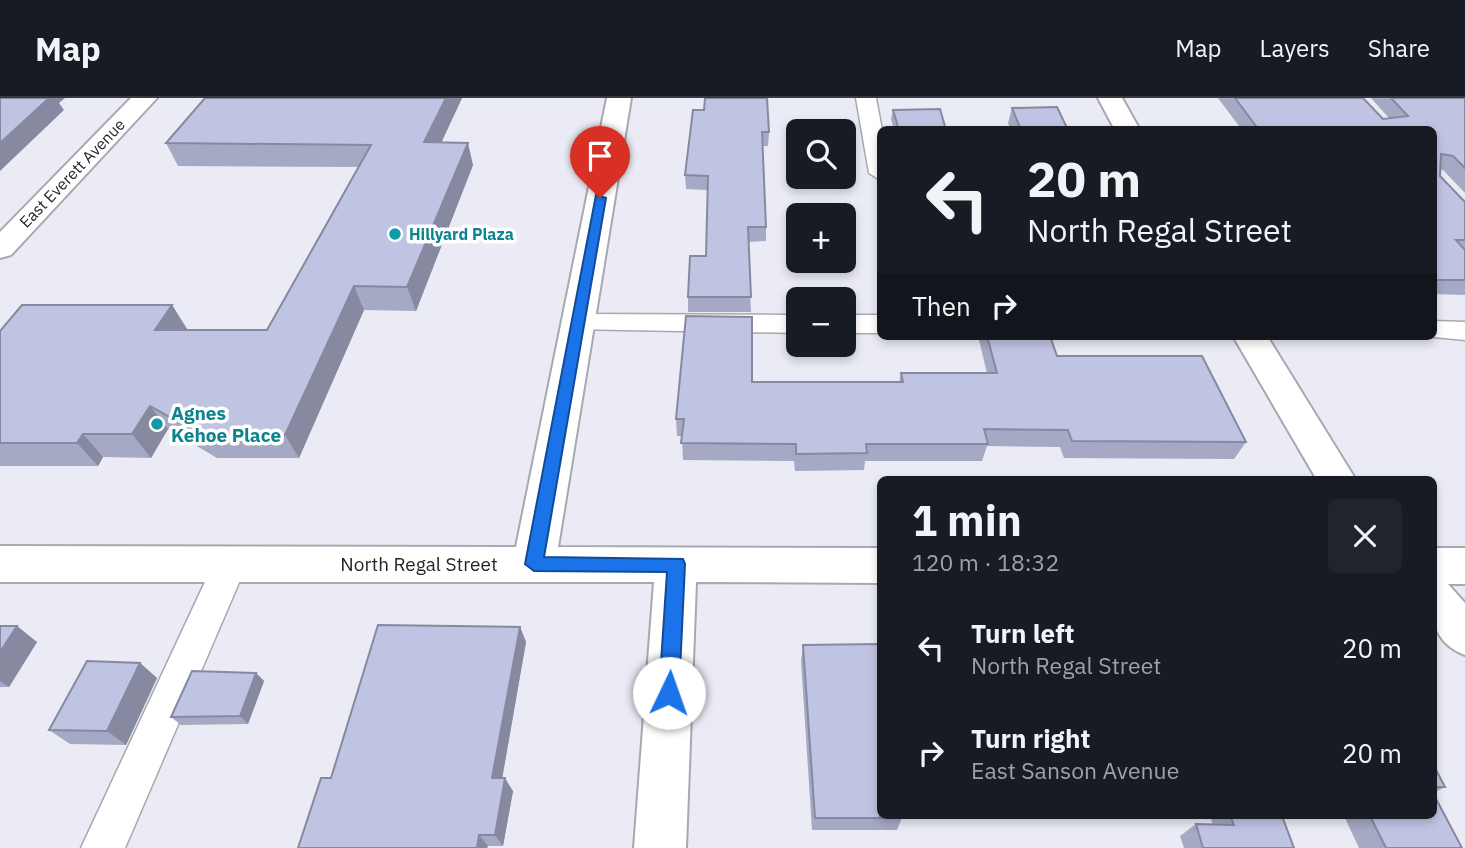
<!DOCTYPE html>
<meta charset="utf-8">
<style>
body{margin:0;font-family:"IBM Plex Sans",sans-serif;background:#20242c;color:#f1f3f6;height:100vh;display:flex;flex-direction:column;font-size:26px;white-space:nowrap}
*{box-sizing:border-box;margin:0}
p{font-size:23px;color:#9ea1a6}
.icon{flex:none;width:38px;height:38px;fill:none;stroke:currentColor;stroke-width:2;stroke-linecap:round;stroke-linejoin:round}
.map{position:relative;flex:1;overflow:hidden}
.side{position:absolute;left:877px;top:378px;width:560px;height:343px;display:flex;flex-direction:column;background:#171b24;border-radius:10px;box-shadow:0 4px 10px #0003}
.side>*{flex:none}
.hud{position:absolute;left:877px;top:28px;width:560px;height:214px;border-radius:10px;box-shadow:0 4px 10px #0003;background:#171b24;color:#f1f3f6;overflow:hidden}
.fabs{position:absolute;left:786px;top:21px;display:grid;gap:14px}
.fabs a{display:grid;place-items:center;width:70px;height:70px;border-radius:10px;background:#171b24;box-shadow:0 4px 10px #0003;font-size:35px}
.pin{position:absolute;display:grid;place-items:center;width:60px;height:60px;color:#fff;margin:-72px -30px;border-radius:50% 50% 50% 0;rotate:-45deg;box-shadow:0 0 7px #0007}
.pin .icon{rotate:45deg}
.me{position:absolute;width:77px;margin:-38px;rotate:3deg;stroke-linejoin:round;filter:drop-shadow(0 0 5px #0008)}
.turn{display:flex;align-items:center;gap:24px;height:147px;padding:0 35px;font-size:32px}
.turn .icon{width:91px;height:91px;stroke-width:2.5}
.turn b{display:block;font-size:49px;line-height:60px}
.then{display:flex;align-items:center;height:66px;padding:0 35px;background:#0003;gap:14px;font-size:26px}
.round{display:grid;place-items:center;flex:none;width:74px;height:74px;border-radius:10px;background:#20242c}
.head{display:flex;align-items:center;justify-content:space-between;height:119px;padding:0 35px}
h1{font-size:42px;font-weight:700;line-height:52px}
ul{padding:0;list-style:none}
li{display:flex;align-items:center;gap:21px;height:105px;padding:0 35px}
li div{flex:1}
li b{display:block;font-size:26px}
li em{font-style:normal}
header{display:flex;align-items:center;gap:42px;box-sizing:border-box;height:98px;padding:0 35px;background:#171b24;border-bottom:2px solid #363941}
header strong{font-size:33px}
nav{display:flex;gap:38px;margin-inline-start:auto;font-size:24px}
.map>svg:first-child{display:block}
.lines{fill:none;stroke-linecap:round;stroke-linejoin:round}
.lane-casing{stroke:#a7a8b0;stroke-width:3}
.street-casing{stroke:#a7a8b0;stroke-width:4}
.lane{fill:#fff;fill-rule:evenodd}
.street{fill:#fff;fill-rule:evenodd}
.wall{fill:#a5a9c3}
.shaded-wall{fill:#86899f}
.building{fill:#c0c4e3;stroke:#86899f;stroke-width:2}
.route{fill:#1a73e8;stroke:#114b97;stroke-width:2}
.culture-dot{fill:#0f9aa8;stroke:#fff;stroke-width:2.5}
.labels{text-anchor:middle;stroke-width:7;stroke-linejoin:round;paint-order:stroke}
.far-street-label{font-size:16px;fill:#252529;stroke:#fff}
.far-culture-label{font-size:16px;font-weight:bold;fill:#0d838f;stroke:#fff;text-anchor:start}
.culture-label{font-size:19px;font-weight:bold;fill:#0d838f;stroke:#fff;text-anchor:start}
.street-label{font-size:19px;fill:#252529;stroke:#fff}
</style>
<header>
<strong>Map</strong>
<nav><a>Map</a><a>Layers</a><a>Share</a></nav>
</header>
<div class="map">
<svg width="1465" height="750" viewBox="0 0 1465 750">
<rect width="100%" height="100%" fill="#eaebf4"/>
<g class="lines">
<defs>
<path id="lane" d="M 856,0 L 876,0 L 882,32 L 880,82 L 869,75 Z
M 578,216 L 798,217 L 798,235 L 569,231 L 565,225 L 569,219 Z
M 844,217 L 880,217 L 880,235 L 844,235 Z
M 1433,223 L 1465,224 L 1465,242 L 1423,238 L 1433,238 Z
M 230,452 L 242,456 L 247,466 L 125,750 L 81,750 L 218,456 Z"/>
<path id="street" d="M 131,0 L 157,0 L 11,157 L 0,160 L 0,134 Z
M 607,0 L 631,0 L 558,449 L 880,450 L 880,485 L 696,484 L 686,750 L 634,750 L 654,484 L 0,484 L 0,448 L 516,449 Z
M 1098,0 L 1122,0 L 1140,32 L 1115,32 Z
M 1233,238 L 1267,238 L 1356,382 L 1317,382 Z
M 1433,450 L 1465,450 L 1465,486 L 1448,486 L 1465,505 L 1465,557 C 1419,540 1433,491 1433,450 Z"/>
</defs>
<!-- lane casing -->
<use href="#lane" class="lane-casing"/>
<!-- street casing -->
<use href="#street" class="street-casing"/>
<!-- lane -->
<use href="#lane" class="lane"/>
<!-- street -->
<use href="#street" class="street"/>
</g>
<!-- wall -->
<path class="wall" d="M 205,0 L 462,0 L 441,44 L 473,67 L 416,213 L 364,212 L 299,360 L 217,360 L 168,331 L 151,360 L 103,359 L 98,368 L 0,368 L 0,233 L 172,207 L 187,231 L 186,232 L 267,232 L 358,69 L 178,68 L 166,45 Z
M 1218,0 L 1363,0 L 1383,21 L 1389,20 L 1371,0 L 1465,0 L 1465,95 L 1443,72 L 1441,72 L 1440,78 L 1465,104 L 1465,197 L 1433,196 L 1433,32 L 1242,32 Z
M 1012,10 L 1068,32 L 1011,32 L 1008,25 Z
M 704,12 L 769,34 L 768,48 L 763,48 L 766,129 L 766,143 L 748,144 L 751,214 L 688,214 L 688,199 L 706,158 L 708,92 L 686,91 L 685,77 Z
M 893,12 L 946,32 L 894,32 L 891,21 Z
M 978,238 L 1050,238 L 1057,258 L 1246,344 L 1234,361 L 1064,360 L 1060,349 L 987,348 L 982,363 L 865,363 L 864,372 L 795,373 L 794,363 L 683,362 L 682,338 L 677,338 L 676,321 L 752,284 L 899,284 L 901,275 L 987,275 Z
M 0,528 L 37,544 L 9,589 L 0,589 Z
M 520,529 L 526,544 L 502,680 L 513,693 L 503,748 L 488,748 L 487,750 L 298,750 Z
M 803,547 L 902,720 L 897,732 L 812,732 L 801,563 Z
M 140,565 L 157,580 L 126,647 L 70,646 L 49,632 Z
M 256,575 L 264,583 L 248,626 L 181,627 L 171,619 Z
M 1433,666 L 1445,689 L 1433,695 L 1462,750 L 1359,750 L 1344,718 L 1433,718 Z
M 1210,718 L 1282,718 L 1294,750 L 1184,750 L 1180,738 L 1196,726 L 1213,727 Z"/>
<!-- shaded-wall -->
<path class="shaded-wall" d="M 43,0 L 65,0 L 59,5 L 64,12 L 0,73 L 0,45 Z
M 446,0 L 462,0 L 431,67 L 424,44 Z
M 468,45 L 473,67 L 416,213 L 407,189 Z
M 354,188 L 364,212 L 299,360 L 285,337 Z
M 172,207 L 187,231 L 171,256 L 155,232 Z
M 150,308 L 168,331 L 151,360 L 132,336 Z
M 83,336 L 103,359 L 98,368 L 77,345 Z
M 17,528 L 37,544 L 9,589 L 0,583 L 0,554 Z
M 520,529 L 526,544 L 500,693 L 492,680 Z
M 140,565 L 157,580 L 126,647 L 107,633 Z
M 256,575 L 264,583 L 248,626 L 240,618 Z
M 505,680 L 513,693 L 503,748 L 495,737 Z
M 479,737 L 488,748 L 487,750 L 477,750 Z"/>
<!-- building -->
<path class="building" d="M 0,0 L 49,0 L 0,45 Z
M 205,0 L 446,0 L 424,44 L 468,45 L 407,189 L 354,188 L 285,337 L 200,336 L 150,308 L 132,336 L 83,336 L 77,345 L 0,345 L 0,233 L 22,207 L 172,207 L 155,232 L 267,232 L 371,47 L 166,45 Z
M 705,0 L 767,0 L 769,34 L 762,34 L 766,129 L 748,129 L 751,199 L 688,199 L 690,158 L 706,158 L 708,78 L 685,77 L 693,12 L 704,12 Z
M 1235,0 L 1363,0 L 1383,21 L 1408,18 L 1391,0 L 1465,0 L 1465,70 L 1453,58 L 1441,56 L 1440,78 L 1465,104 L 1465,142 L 1456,142 L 1465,152 L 1465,182 L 1433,182 L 1433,32 L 1259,32 Z
M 1057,9 L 1068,32 L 1021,32 L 1012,10 Z
M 940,11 L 946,32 L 899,32 L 893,12 Z
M 686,218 L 752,219 L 752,284 L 903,284 L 901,275 L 997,275 L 987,238 L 1050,238 L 1057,258 L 1202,258 L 1246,344 L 1072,343 L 1068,332 L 984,331 L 988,346 L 866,346 L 867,355 L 796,356 L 796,346 L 681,345 L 684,321 L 676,321 Z
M 378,527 L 520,529 L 492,680 L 505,680 L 495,737 L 479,737 L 477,750 L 298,750 L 321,680 L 331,680 Z
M 0,528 L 17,528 L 0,554 Z
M 879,546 L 880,718 L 902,718 L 902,720 L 815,720 L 803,547 Z
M 87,563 L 140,565 L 107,633 L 49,632 Z
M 192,573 L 256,575 L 240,618 L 171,619 Z
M 1433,666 L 1445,689 L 1433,689 Z
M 1433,695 L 1462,750 L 1386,750 L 1370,718 L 1433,718 Z
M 1230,718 L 1282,718 L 1294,750 L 1203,750 L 1196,726 L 1234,727 Z"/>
<!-- route -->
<path class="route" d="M 596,97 L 606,100 L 544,459 L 683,461 L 685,466 L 679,595 L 676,602 L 669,604 L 662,602 L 659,595 L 667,474 L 534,473 L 525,466 Z"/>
<!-- markers -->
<g class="culture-dot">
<circle cx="395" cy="136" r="7"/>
<circle cx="157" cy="326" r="7"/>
</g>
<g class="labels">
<!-- far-street labels -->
<g class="far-street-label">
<text transform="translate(72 75) rotate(-46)" y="6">East Everett Avenue</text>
</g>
<!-- far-culture labels -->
<g class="far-culture-label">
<text x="409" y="142">Hillyard Plaza</text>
</g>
<!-- culture labels -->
<g class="culture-label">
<text x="171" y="322">Agnes<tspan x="171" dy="22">Kehoe Place</tspan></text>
</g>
<!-- street labels -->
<g class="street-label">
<text x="419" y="473">North Regal Street</text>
</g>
</g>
</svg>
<div class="fabs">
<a><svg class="icon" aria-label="search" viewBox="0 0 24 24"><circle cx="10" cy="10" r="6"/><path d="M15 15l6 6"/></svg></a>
<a>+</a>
<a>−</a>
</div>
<div class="pin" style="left:600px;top:100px;background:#d93025"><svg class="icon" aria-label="arrive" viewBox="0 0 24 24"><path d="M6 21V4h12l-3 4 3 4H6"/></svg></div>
<svg class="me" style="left:669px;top:595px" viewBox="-20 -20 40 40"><circle r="19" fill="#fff"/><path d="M0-13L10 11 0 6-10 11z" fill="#1a73e8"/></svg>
<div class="hud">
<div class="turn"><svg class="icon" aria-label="left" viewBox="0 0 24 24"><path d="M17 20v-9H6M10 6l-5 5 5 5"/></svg><div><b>20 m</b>North Regal Street</div></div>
<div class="then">Then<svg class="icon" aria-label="right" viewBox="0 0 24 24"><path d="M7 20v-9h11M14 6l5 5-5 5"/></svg></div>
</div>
<section class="side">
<div class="head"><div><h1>1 min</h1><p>120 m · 18:32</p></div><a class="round"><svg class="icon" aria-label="close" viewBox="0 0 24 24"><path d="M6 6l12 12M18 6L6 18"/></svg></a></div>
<ul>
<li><svg class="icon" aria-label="left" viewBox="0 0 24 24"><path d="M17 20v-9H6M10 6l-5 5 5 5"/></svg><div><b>Turn left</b><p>North Regal Street</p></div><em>20 m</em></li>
<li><svg class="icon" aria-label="right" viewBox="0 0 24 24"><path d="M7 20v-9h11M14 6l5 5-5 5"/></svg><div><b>Turn right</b><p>East Sanson Avenue</p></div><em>20 m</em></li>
</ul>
</section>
</div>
